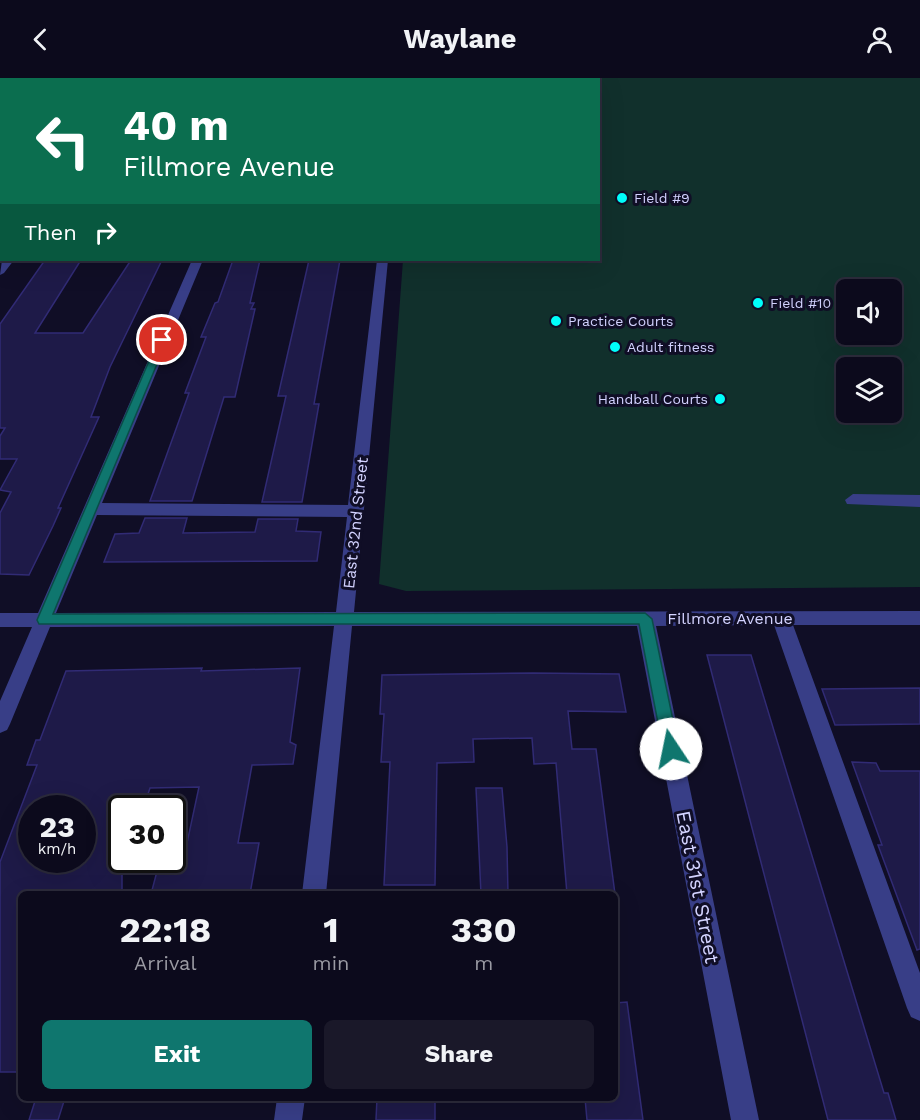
<!DOCTYPE html>
<style>
body{margin:0;font-family:"Work Sans",sans-serif;background:#1a1829;color:#f1f3f6;height:100vh;display:flex;flex-direction:column;font-size:22px;white-space:nowrap}
*{box-sizing:border-box;margin:0}
p{font-size:20px;color:#9a9aa3}
.icon{flex:none;width:33px;height:33px;fill:none;stroke:currentColor;stroke-width:2;stroke-linecap:round;stroke-linejoin:round}
.map{position:relative;flex:1;overflow:hidden}
.panel{position:absolute;left:18px;top:813px;width:600px;height:210px;display:flex;flex-direction:column;background:#0c0a1c;border-radius:9px;box-shadow:0 6px 24px #0002,0 0 0 2px #2c2b3b}
.panel>*{flex:none}
.hud{position:absolute;left:0px;top:0px;width:600px;height:183px;box-shadow:0 6px 24px #0002,0 0 0 2px #2c2b3b;background:#0b6e4f;color:#fff;overflow:hidden}
.controls{position:absolute;left:836px;top:201px;display:grid;gap:12px}
.controls a{display:grid;place-items:center;width:66px;height:66px;border-radius:9px;background:#0c0a1c;box-shadow:0 6px 24px #0002,0 0 0 2px #2c2b3b;font-size:30px}
.speed{position:absolute;left:18px;top:717px;display:flex;gap:12px;font-size:30px;font-weight:700;text-align:center}
.speed>*{display:grid;place-content:center;width:78px;height:78px;border-radius:50%;background:#0c0a1c;box-shadow:0 6px 24px #0002,0 0 0 2px #2c2b3b;line-height:1}
.speed small{font-size:15px;font-weight:400}
.speed .limit{border:3px solid #111;border-radius:9px;background:#fff;color:#111}
.pin{position:absolute;display:grid;place-items:center;width:51px;height:51px;color:#fff;margin:-26px;border:3px solid #fff;border-radius:50%;box-shadow:0 2px 6px #0007}
.me{position:absolute;width:66px;margin:-33px;rotate:349deg;stroke-linejoin:round;filter:drop-shadow(0 0 4px #0008)}
.turn{display:flex;align-items:center;gap:21px;height:126px;padding:0 24px;font-size:27px}
.turn .icon{width:78px;height:78px;stroke-width:2.5}
.turn b{display:block;font-size:42px;line-height:51px}
.then{display:flex;align-items:center;height:57px;padding:0 24px;background:#0003;gap:12px;font-size:22px}
.eta{display:flex;justify-content:space-evenly;align-items:center;height:102px;text-align:center}
.eta b{font-size:36px;font-weight:700;line-height:42px}
.action{display:flex;gap:12px;margin-top:auto;padding:12px 24px}
.action a{flex:1;height:69px;border-radius:9px;background:#0f766e;color:#fff;font-size:24px;font-weight:700;line-height:69px;text-align:center}
.action a+a{background:#1a1829;color:#f1f3f6}
header{display:flex;justify-content:space-between;align-items:center;height:78px;padding:0 24px;background:#0c0a1c;font-size:27px;font-weight:700}
.map>svg:first-child{display:block}
.green{fill:#11302c;fill-rule:evenodd}
.building{fill:#1e1a48;stroke:#312b75;stroke-width:1.5;fill-rule:evenodd}
.lines{fill:none;stroke-linecap:round;stroke-linejoin:round}
.minor{fill:#383e87;fill-rule:evenodd}
.route{fill:#0f766e;stroke:#0a4d48;stroke-width:1.5}
.poi-dot{fill:#00fefb;stroke:#100e26;stroke-width:2}
.labels{text-anchor:middle;stroke-width:6;stroke-linejoin:round;paint-order:stroke}
.far-poi-label{font-size:14px;fill:#d3d3ff;stroke:#100e26;text-anchor:start}
.street-label{font-size:16px;fill:#d3d3ff;stroke:#100e26}
.near-street-label{font-size:20px;fill:#d3d3ff;stroke:#100e26}
</style>
<header><svg class="icon" aria-label="back" viewBox="0 0 24 24"><path d="M15 5l-7 7 7 7"/></svg>Waylane<svg class="icon" aria-label="person" viewBox="0 0 24 24"><circle cx="12" cy="8" r="4"/><path d="M4 21q1-7 8-7t8 7"/></svg></header>
<div class="map">
<svg width="920" height="1042" viewBox="0 0 920 1042">
<rect width="100%" height="100%" fill="#100e26"/>
<!-- green -->
<path class="green" d="M 289,0 L 920,0 L 920,509 L 406,513 L 379,506 L 403,182 L 598,182 L 598,2 ZM 846,212 L 891,212 L 891,256 L 846,256 ZM 846,290 L 891,290 L 891,334 L 846,334 Z"/>
<!-- building -->
<path class="building" d="M 45,182 L 81,182 L 35,255 L 83,255 L 131,182 L 162,182 L 110,289 L 91,339 L 99,339 L 58,430 L 61,430 L 53,448 L 29,497 L 0,496 L 0,435 L 11,414 L 0,412 L 17,381 L 0,381 L 0,358 L 5,350 L 0,350 L 0,246 Z
M 233,182 L 260,182 L 250,225 L 254,225 L 251,231 L 255,231 L 235,319 L 224,319 L 192,423 L 150,423 L 189,315 L 185,315 L 206,259 L 201,259 L 215,225 L 218,224 Z
M 309,182 L 340,182 L 314,326 L 319,326 L 302,424 L 262,424 L 286,318 L 278,318 Z
M 145,440 L 187,440 L 183,455 L 255,454 L 258,441 L 298,441 L 296,453 L 321,454 L 317,483 L 104,484 L 115,456 L 139,455 Z
M 707,577 L 751,577 L 884,1015 L 888,1015 L 896,1042 L 828,1042 Z
M 202,590 L 201,593 L 300,590 L 290,664 L 296,667 L 293,686 L 252,687 L 238,765 L 259,765 L 250,816 L 151,816 L 160,782 L 172,782 L 172,765 L 187,765 L 199,709 L 150,710 L 145,725 L 122,725 L 122,816 L 21,815 L 21,994 L 0,994 L 0,784 L 37,687 L 27,687 L 36,662 L 40,662 L 66,593 ZM 32,730 L 82,730 L 82,782 L 32,782 Z
M 533,595 L 619,596 L 626,634 L 568,633 L 572,671 L 596,671 L 615,816 L 567,816 L 556,685 L 534,686 L 532,660 L 473,661 L 474,684 L 437,685 L 435,807 L 384,807 L 390,684 L 381,684 L 384,636 L 380,636 L 382,597 Z
M 920,610 L 920,646 L 835,647 L 822,611 Z
M 852,684 L 876,685 L 880,693 L 920,693 L 920,871 L 917,872 L 878,767 L 882,767 Z
M 476,710 L 502,710 L 507,769 L 508,816 L 481,816 Z
M 627,924 L 643,1042 L 587,1042 L 585,1020 L 615,1020 L 615,925 Z
M 36,1020 L 65,1020 L 58,1042 L 29,1042 Z
M 377,1020 L 435,1020 L 435,1042 L 376,1042 Z"/>
<g class="lines">
<!-- minor -->
<path class="minor" d="M 6,0 L 14,0 L 5,2 Z
M 77,0 L 86,0 L 76,2 Z
M 137,0 L 145,0 L 136,2 Z
M 198,0 L 206,0 L 197,2 Z
M 269,0 L 277,0 L 277,2 L 269,2 Z
M 0,133 L 2,133 L 2,139 L 0,139 Z
M 2,182 L 14,182 L 4,195 L 0,197 Z
M 192,182 L 203,182 L 102,425 L 348,427 L 377,182 L 388,182 L 354,534 L 920,533 L 920,547 L 793,547 L 920,895 L 920,943 L 911,939 L 907,930 L 774,547 L 656,548 L 759,1042 L 731,1042 L 637,548 L 352,548 L 326,816 L 302,816 L 334,548 L 50,549 L 10,646 L 7,652 L 0,655 L 0,623 L 32,549 L 0,549 L 0,535 L 38,535 ZM 97,437 L 347,439 L 336,534 L 56,535 Z
M 853,416 L 920,417 L 920,429 L 847,426 L 845,422 Z
M 277,1020 L 305,1020 L 302,1042 L 274,1042 Z"/>
</g>
<!-- route -->
<path class="route" d="M 159,260 L 167,262 L 53,536 L 645,535 L 652,541 L 679,671 L 676,676 L 665,676 L 663,671 L 639,546 L 39,546 L 37,542 Z"/>
<!-- markers -->
<g class="poi-dot">
<circle cx="622" cy="120" r="6"/>
<circle cx="758" cy="225" r="6"/>
<circle cx="556" cy="243" r="6"/>
<circle cx="615" cy="269" r="6"/>
<circle cx="720" cy="321" r="6"/>
</g>
<g class="labels">
<!-- far-poi labels -->
<g class="far-poi-label">
<text x="634" y="125">Field #9</text>
<text x="770" y="230">Field #10</text>
<text x="568" y="248">Practice Courts</text>
<text x="627" y="274">Adult fitness</text>
<text x="708" y="326" text-anchor="end">Handball Courts</text>
</g>
<!-- street labels -->
<g class="street-label">
<text transform="translate(355 445) rotate(-84)" y="6">East 32nd Street</text>
<text x="730" y="546">Fillmore Avenue</text>
</g>
<!-- near-street labels -->
<g class="near-street-label">
<text transform="translate(698 809) rotate(79)" y="7">East 31st Street</text>
</g>
</g>
</svg>
<div class="controls">
<a><svg class="icon" aria-label="sound" viewBox="0 0 24 24"><path d="M4 9h4l5-4v14l-5-4H4zM17 9q2 3 0 6"/></svg></a>
<a><svg class="icon" aria-label="layers" viewBox="0 0 24 24"><path d="M12 4l9 5-9 5-9-5zM3 14l9 5 9-5"/></svg></a>
</div>
<div class="speed"><div>23<small>km/h</small></div><div class="limit">30</div></div>
<div class="pin" style="left:162px;top:262px;background:#d93025"><svg class="icon" aria-label="arrive" viewBox="0 0 24 24"><path d="M6 21V4h12l-3 4 3 4H6"/></svg></div>
<svg class="me" style="left:671px;top:671px" viewBox="-20 -20 40 40"><circle r="19" fill="#fff"/><path d="M0-13L10 11 0 6-10 11z" fill="#0f766e"/></svg>
<div class="hud">
<div class="turn"><svg class="icon" aria-label="left" viewBox="0 0 24 24"><path d="M17 20v-9H6M10 6l-5 5 5 5"/></svg><div><b>40 m</b>Fillmore Avenue</div></div>
<div class="then">Then<svg class="icon" aria-label="right" viewBox="0 0 24 24"><path d="M7 20v-9h11M14 6l5 5-5 5"/></svg></div>
</div>
<section class="panel">
<div class="eta">
<div><b>22:18</b><p>Arrival</p></div>
<div><b>1</b><p>min</p></div>
<div><b>330</b><p>m</p></div>
</div>
<div class="action"><a>Exit</a><a>Share</a></div>
</section>
</div>
